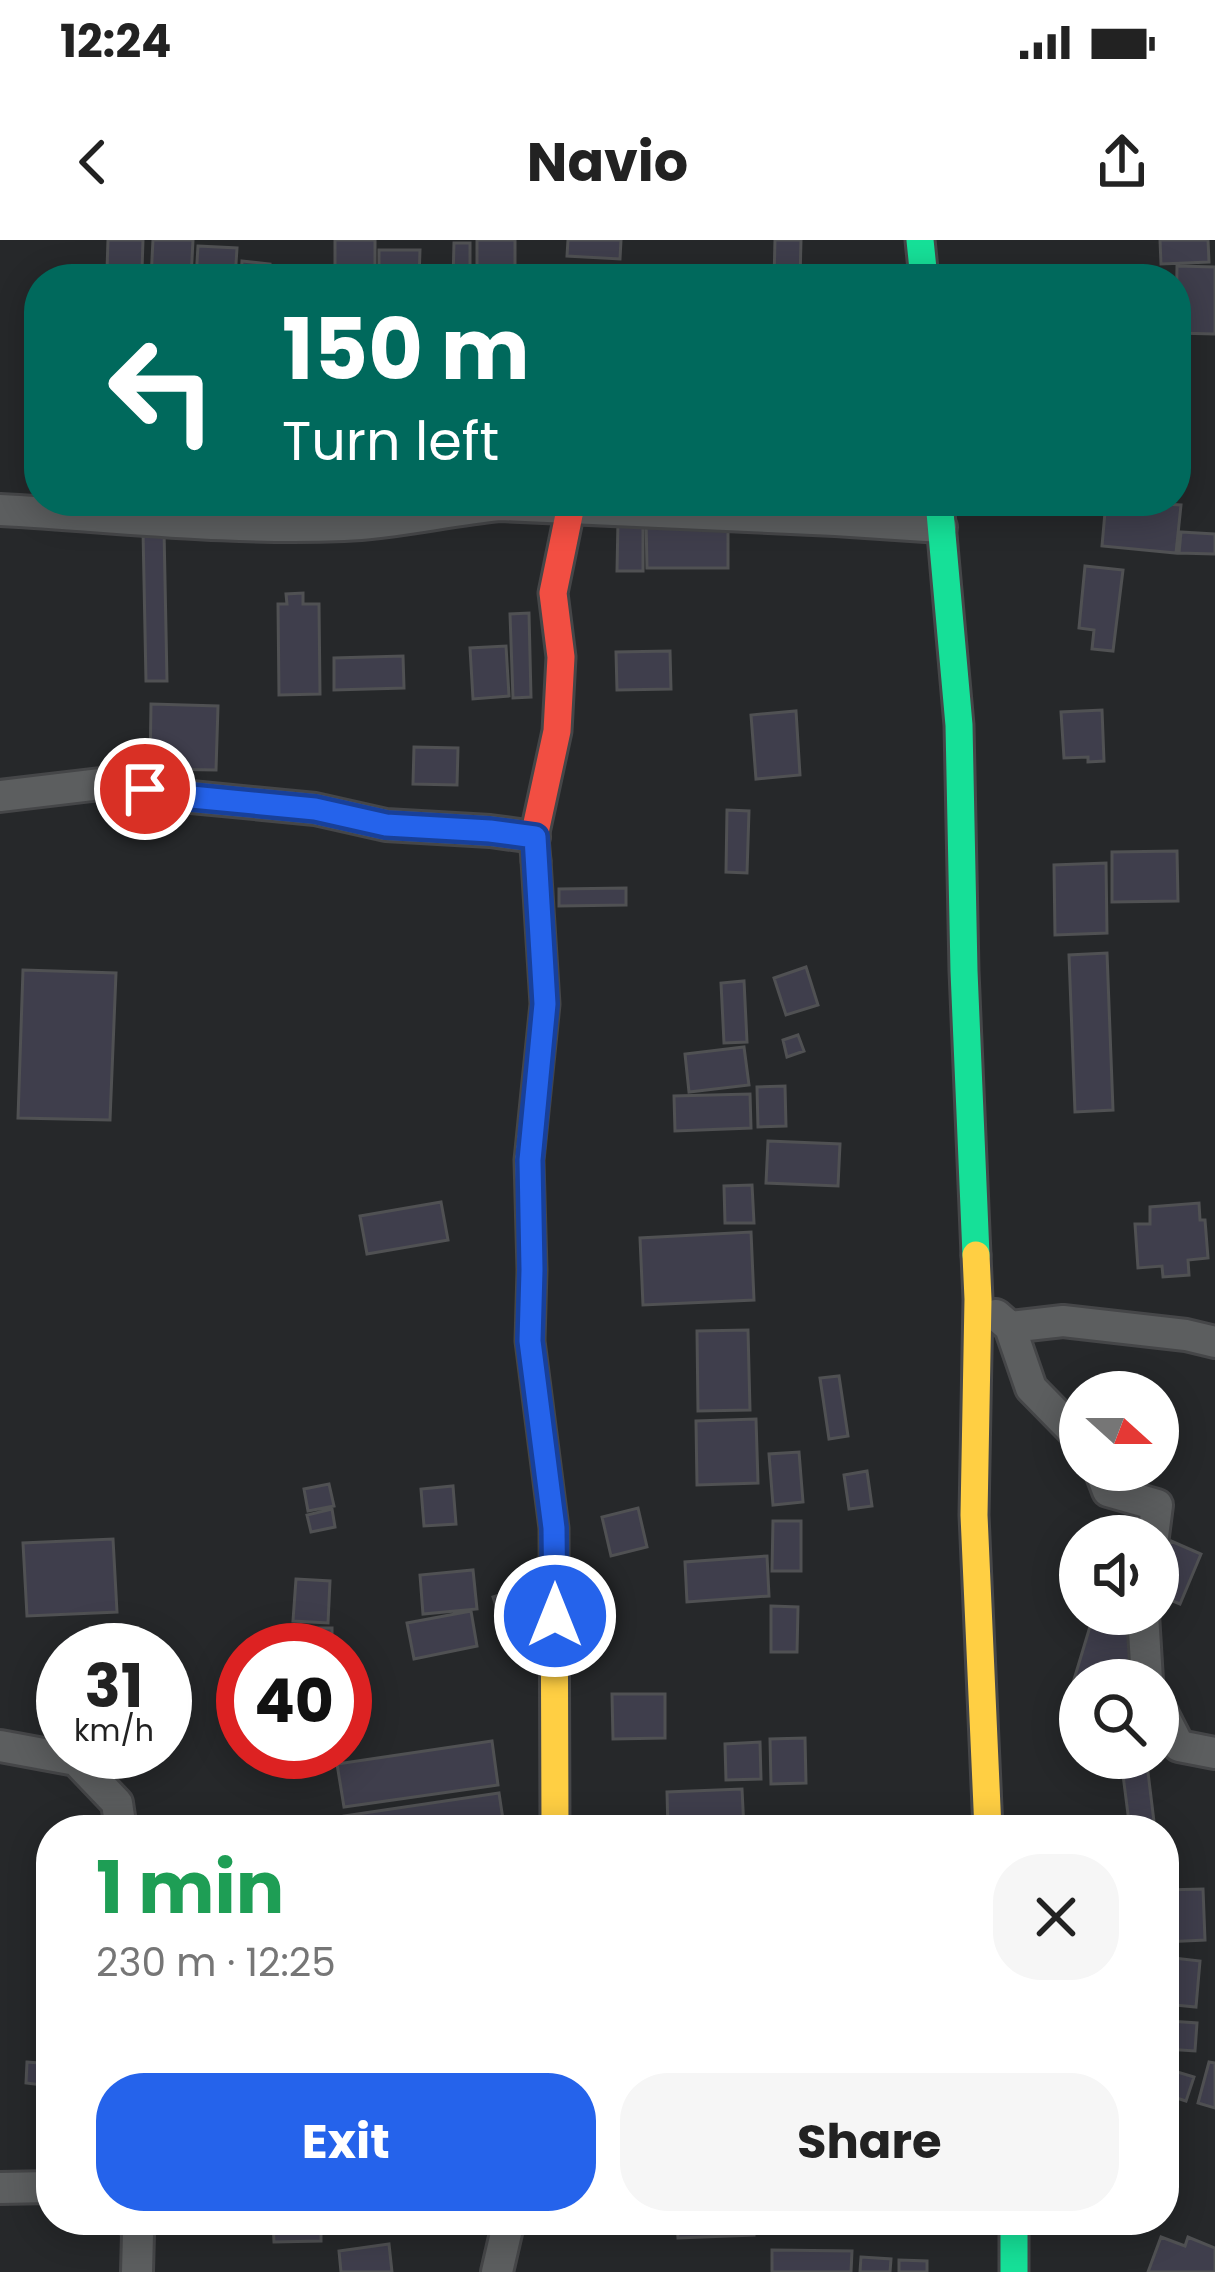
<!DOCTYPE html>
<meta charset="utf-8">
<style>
body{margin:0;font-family:Poppins,sans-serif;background:#f6f6f6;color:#222;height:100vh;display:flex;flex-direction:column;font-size:45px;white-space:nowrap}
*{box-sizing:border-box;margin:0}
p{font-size:39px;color:#767676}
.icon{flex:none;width:66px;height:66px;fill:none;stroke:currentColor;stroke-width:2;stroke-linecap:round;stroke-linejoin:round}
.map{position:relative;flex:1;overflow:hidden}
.sheet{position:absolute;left:36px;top:1575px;width:1143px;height:420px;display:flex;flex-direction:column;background:#fff;border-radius:48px;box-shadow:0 6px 30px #0003}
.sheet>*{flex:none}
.banner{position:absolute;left:24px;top:24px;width:1167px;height:252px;border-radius:48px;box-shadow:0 6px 30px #0003;background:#00695c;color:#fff;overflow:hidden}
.needle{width:78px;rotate:111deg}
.fabs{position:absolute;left:1059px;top:1131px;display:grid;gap:24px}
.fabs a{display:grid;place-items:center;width:120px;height:120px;border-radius:50%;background:#fff;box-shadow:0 6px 30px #0003;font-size:60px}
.speed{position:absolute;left:36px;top:1383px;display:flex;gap:24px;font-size:60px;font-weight:700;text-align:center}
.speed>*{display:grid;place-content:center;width:156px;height:156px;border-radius:50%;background:#fff;box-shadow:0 6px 30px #0003;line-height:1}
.speed small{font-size:30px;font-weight:400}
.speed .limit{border:18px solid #d22;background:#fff;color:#111}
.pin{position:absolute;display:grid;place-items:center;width:102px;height:102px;color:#fff;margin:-51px;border:6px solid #fff;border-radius:50%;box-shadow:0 3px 12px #0007}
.me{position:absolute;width:132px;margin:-66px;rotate:0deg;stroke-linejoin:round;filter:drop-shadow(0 0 9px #0008)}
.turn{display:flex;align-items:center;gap:42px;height:252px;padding:0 60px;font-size:54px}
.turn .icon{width:156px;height:156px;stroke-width:2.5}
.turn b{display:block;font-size:84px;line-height:102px}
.round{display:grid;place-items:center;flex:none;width:126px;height:126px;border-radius:48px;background:#f6f6f6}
.summary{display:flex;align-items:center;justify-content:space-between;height:204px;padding:0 60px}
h1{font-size:72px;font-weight:700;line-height:90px;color:#1e9e55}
.action{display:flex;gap:24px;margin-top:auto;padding:24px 60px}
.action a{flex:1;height:138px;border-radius:48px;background:#2563eb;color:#fff;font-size:48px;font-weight:700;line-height:138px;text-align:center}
.action a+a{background:#f6f6f6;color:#222}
.status{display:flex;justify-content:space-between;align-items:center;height:84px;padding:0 60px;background:#fff;direction:ltr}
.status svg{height:33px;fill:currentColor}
header{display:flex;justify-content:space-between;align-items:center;height:156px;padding:0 60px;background:#fff;font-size:54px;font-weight:700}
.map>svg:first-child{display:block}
.building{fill:#3f3e4c;stroke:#505153;stroke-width:3}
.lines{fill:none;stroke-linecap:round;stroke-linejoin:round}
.street-casing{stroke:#454648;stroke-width:36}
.fast-casing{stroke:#454648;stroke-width:33}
.slow-casing{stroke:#454648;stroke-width:33}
.jam-casing{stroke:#454648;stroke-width:33}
.street{stroke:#5c5e5f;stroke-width:30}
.fast{stroke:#16e098;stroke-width:27}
.slow{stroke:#ffcf43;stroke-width:27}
.jam{stroke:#f24e42;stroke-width:27}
.route-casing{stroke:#184099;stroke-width:30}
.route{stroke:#2563eb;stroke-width:21}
</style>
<div class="status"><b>12:24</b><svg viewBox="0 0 49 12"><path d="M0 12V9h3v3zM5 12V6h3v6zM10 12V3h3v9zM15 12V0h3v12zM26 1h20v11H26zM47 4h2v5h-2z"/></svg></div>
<header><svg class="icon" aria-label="back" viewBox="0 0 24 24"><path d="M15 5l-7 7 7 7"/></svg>Navio<svg class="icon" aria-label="share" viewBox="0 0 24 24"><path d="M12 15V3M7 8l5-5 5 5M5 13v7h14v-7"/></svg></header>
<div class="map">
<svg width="1215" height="2032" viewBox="0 0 1215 2032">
<rect width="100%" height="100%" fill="#26282a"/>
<!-- building -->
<path class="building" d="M 108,0 L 143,0 L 142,30 L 107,30 Z
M 153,0 L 193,0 L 191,39 L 151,39 Z
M 335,0 L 375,0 L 375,39 L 335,39 Z
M 477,0 L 515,0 L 515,39 L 477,39 Z
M 568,0 L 621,0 L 620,19 L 567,16 Z
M 775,0 L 801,0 L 800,39 L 774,39 Z
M 1160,0 L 1208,0 L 1209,22 L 1161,24 Z
M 454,3 L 470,3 L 470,39 L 453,39 Z
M 198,6 L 237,8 L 235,39 L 196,39 Z
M 379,10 L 420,10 L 419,39 L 379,39 Z
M 242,21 L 270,24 L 269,39 L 241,39 Z
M 1177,26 L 1215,27 L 1215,94 L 1176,93 Z
M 565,28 L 640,30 L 640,39 L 564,39 Z
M 1106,261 L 1181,265 L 1176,313 L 1102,306 Z
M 646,279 L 728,279 L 728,328 L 647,328 Z
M 618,281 L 643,281 L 643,331 L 617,331 Z
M 143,290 L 164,290 L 167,441 L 146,441 Z
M 1181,292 L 1215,294 L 1215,314 L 1179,313 Z
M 1085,326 L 1123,330 L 1113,411 L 1092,409 L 1094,390 L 1079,388 Z
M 303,353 L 303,364 L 319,364 L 320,454 L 279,455 L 278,364 L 287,364 L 286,354 Z
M 529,373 L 531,457 L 513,458 L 510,374 Z
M 506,406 L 509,456 L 473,459 L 470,408 Z
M 670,411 L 671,449 L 617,450 L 616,412 Z
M 403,416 L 404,448 L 334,450 L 334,418 Z
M 151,464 L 218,466 L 216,530 L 150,529 Z
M 1102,470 L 1104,521 L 1088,522 L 1088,517 L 1064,518 L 1061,472 Z
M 796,471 L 800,535 L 756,539 L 751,475 Z
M 414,507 L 458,508 L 457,545 L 413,544 Z
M 727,570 L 749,571 L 747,633 L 726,632 Z
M 1177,611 L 1178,661 L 1112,662 L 1112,612 Z
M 1106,623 L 1107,693 L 1055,695 L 1054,625 Z
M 626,648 L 626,665 L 559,666 L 559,649 Z
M 1107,713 L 1113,870 L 1075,872 L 1069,715 Z
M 806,727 L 818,765 L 786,775 L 774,738 Z
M 23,730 L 116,733 L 110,880 L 18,878 Z
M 744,741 L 747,802 L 724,803 L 721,743 Z
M 798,795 L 804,811 L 787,817 L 783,800 Z
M 744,807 L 749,845 L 689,852 L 685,814 Z
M 785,846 L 786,886 L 758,887 L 757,847 Z
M 750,854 L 751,888 L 675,891 L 674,856 Z
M 768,901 L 840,904 L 838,946 L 766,943 Z
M 752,945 L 754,983 L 725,983 L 724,946 Z
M 441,962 L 448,1000 L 367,1014 L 360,976 Z
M 1199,963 L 1200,980 L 1205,980 L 1208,1018 L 1188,1020 L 1189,1035 L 1163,1037 L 1162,1026 L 1138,1028 L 1135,984 L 1150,984 L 1150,967 Z
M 751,992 L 754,1060 L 643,1065 L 640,998 Z
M 748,1090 L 750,1170 L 698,1171 L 697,1091 Z
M 839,1136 L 848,1196 L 829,1199 L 820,1138 Z
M 756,1179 L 758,1243 L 697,1245 L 696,1181 Z
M 799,1212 L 803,1262 L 773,1265 L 769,1214 Z
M 867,1231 L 872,1266 L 849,1269 L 844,1235 Z
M 329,1244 L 334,1266 L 308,1271 L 304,1249 Z
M 453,1246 L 456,1284 L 424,1286 L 421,1249 Z
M 638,1268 L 647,1307 L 611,1316 L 602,1277 Z
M 332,1269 L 335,1287 L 311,1292 L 307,1275 Z
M 773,1281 L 801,1281 L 801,1331 L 772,1331 Z
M 113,1299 L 117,1372 L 27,1376 L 23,1303 Z
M 1171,1301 L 1201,1314 L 1180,1364 L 1158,1355 L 1158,1331 Z
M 767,1316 L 769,1356 L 687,1362 L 685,1322 Z
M 473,1330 L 477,1369 L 423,1374 L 420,1335 Z
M 296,1339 L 330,1341 L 328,1383 L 293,1381 Z
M 515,1350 L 519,1363 L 497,1369 L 493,1357 Z
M 771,1366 L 798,1367 L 797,1412 L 771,1412 Z
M 471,1371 L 477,1406 L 414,1419 L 407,1383 Z
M 1092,1380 L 1137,1394 L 1123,1440 L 1080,1440 L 1080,1470 L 1066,1466 Z
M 297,1388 L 332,1388 L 332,1410 L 297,1410 Z
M 612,1454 L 665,1454 L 665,1498 L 613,1499 Z
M 805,1498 L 806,1543 L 771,1544 L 770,1499 Z
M 492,1501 L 498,1545 L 344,1567 L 337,1524 Z
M 760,1502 L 761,1539 L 726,1540 L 725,1504 Z
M 1147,1524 L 1155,1590 L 1130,1590 L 1122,1527 Z
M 742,1549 L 744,1590 L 668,1590 L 667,1552 Z
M 499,1553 L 504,1586 L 478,1590 L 346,1590 L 344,1576 Z
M 1203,1649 L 1205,1700 L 1164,1702 L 1164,1650 Z
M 1165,1717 L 1200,1721 L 1196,1767 L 1164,1764 Z
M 1169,1781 L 1197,1783 L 1195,1811 L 1166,1809 Z
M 27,1822 L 51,1824 L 51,1846 L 26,1843 Z
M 1209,1822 L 1215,1823 L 1215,1868 L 1198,1863 Z
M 1164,1828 L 1194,1837 L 1186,1861 L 1164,1854 Z
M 273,1980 L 321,1980 L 321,2001 L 274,2002 Z
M 600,1980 L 661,1980 L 661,1993 L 600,1992 Z
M 677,1980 L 753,1980 L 754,1995 L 678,1998 Z
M 1161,1997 L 1185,2006 L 1188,1997 L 1215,2008 L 1215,2032 L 1148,2032 Z
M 389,2004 L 392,2032 L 341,2032 L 339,2011 Z
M 772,2010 L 852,2011 L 851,2032 L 772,2032 Z
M 861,2017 L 891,2019 L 890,2032 L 860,2032 Z
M 899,2020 L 927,2021 L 927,2032 L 899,2032 Z"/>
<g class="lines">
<defs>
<path id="street" d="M 0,270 C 114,276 229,290 344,285 C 396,283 448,270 500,265 L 835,280 L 941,287
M 0,556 L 109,543 L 181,556 L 315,569 L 386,585 L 490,591 L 534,597
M 996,1075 L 1010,1087 L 1031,1148 L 1080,1198
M 1010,1087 L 1063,1081 L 1186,1095 L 1215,1102
M 1100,1230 L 1108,1251 L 1157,1265 L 1153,1296
M 1143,1374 L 1147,1440
M 1158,1465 L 1179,1506 L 1215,1513
M 0,1506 L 76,1520 L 117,1563 L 121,1590
M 0,1948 L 51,1947
M 134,1980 L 138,1994 L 137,2032
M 497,2032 L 509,1980"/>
<path id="fast" d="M 920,0 L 924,39
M 939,261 L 959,485 L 964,731 L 976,1015
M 1014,1980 L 1014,2032"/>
<path id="slow" d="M 536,621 L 545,764 L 529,920 L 532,1030 L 530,1101 L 554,1288 L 555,1590
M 976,1015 L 978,1059 L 974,1275 L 988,1590"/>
<path id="jam" d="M 536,621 L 534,597 L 557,491 L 561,417 L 553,353 L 570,270"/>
</defs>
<!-- street casing -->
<use href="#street" class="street-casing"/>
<!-- fast casing -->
<use href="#fast" class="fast-casing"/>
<!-- slow casing -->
<use href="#slow" class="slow-casing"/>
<!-- jam casing -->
<use href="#jam" class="jam-casing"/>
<!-- street -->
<use href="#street" class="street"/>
<!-- fast -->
<use href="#fast" class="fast"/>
<!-- slow -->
<use href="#slow" class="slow"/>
<!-- jam -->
<use href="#jam" class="jam"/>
</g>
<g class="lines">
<defs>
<path id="route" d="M 145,549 L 181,556 L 315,569 L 386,585 L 490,591 L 535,597 L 545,764 L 530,920 L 532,1030 L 530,1101 L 554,1288 L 555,1376"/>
</defs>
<!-- route casing -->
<use href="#route" class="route-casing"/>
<!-- route -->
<use href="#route" class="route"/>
</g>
</svg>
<div class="fabs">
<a><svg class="needle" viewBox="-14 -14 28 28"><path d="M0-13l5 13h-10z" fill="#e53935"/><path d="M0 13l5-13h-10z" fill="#767676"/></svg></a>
<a><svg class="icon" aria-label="sound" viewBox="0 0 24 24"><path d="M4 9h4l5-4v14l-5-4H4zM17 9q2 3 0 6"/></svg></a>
<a><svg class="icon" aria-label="search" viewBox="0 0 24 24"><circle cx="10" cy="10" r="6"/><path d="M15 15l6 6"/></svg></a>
</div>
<div class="speed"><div>31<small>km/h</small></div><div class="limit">40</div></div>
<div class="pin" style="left:145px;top:549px;background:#d93025"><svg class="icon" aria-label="arrive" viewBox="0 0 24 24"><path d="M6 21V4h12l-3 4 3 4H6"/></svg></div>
<svg class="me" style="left:555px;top:1376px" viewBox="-20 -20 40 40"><circle r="17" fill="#2563eb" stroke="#fff" stroke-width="3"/><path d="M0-11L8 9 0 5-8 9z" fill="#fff"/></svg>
<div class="banner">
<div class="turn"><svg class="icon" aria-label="left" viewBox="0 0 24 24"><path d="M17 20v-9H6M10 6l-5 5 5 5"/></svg><div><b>150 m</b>Turn left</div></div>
</div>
<section class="sheet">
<div class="summary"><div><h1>1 min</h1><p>230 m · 12:25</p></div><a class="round"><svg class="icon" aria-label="close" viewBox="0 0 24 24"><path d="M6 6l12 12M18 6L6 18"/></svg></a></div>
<div class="action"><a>Exit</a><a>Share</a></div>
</section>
</div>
